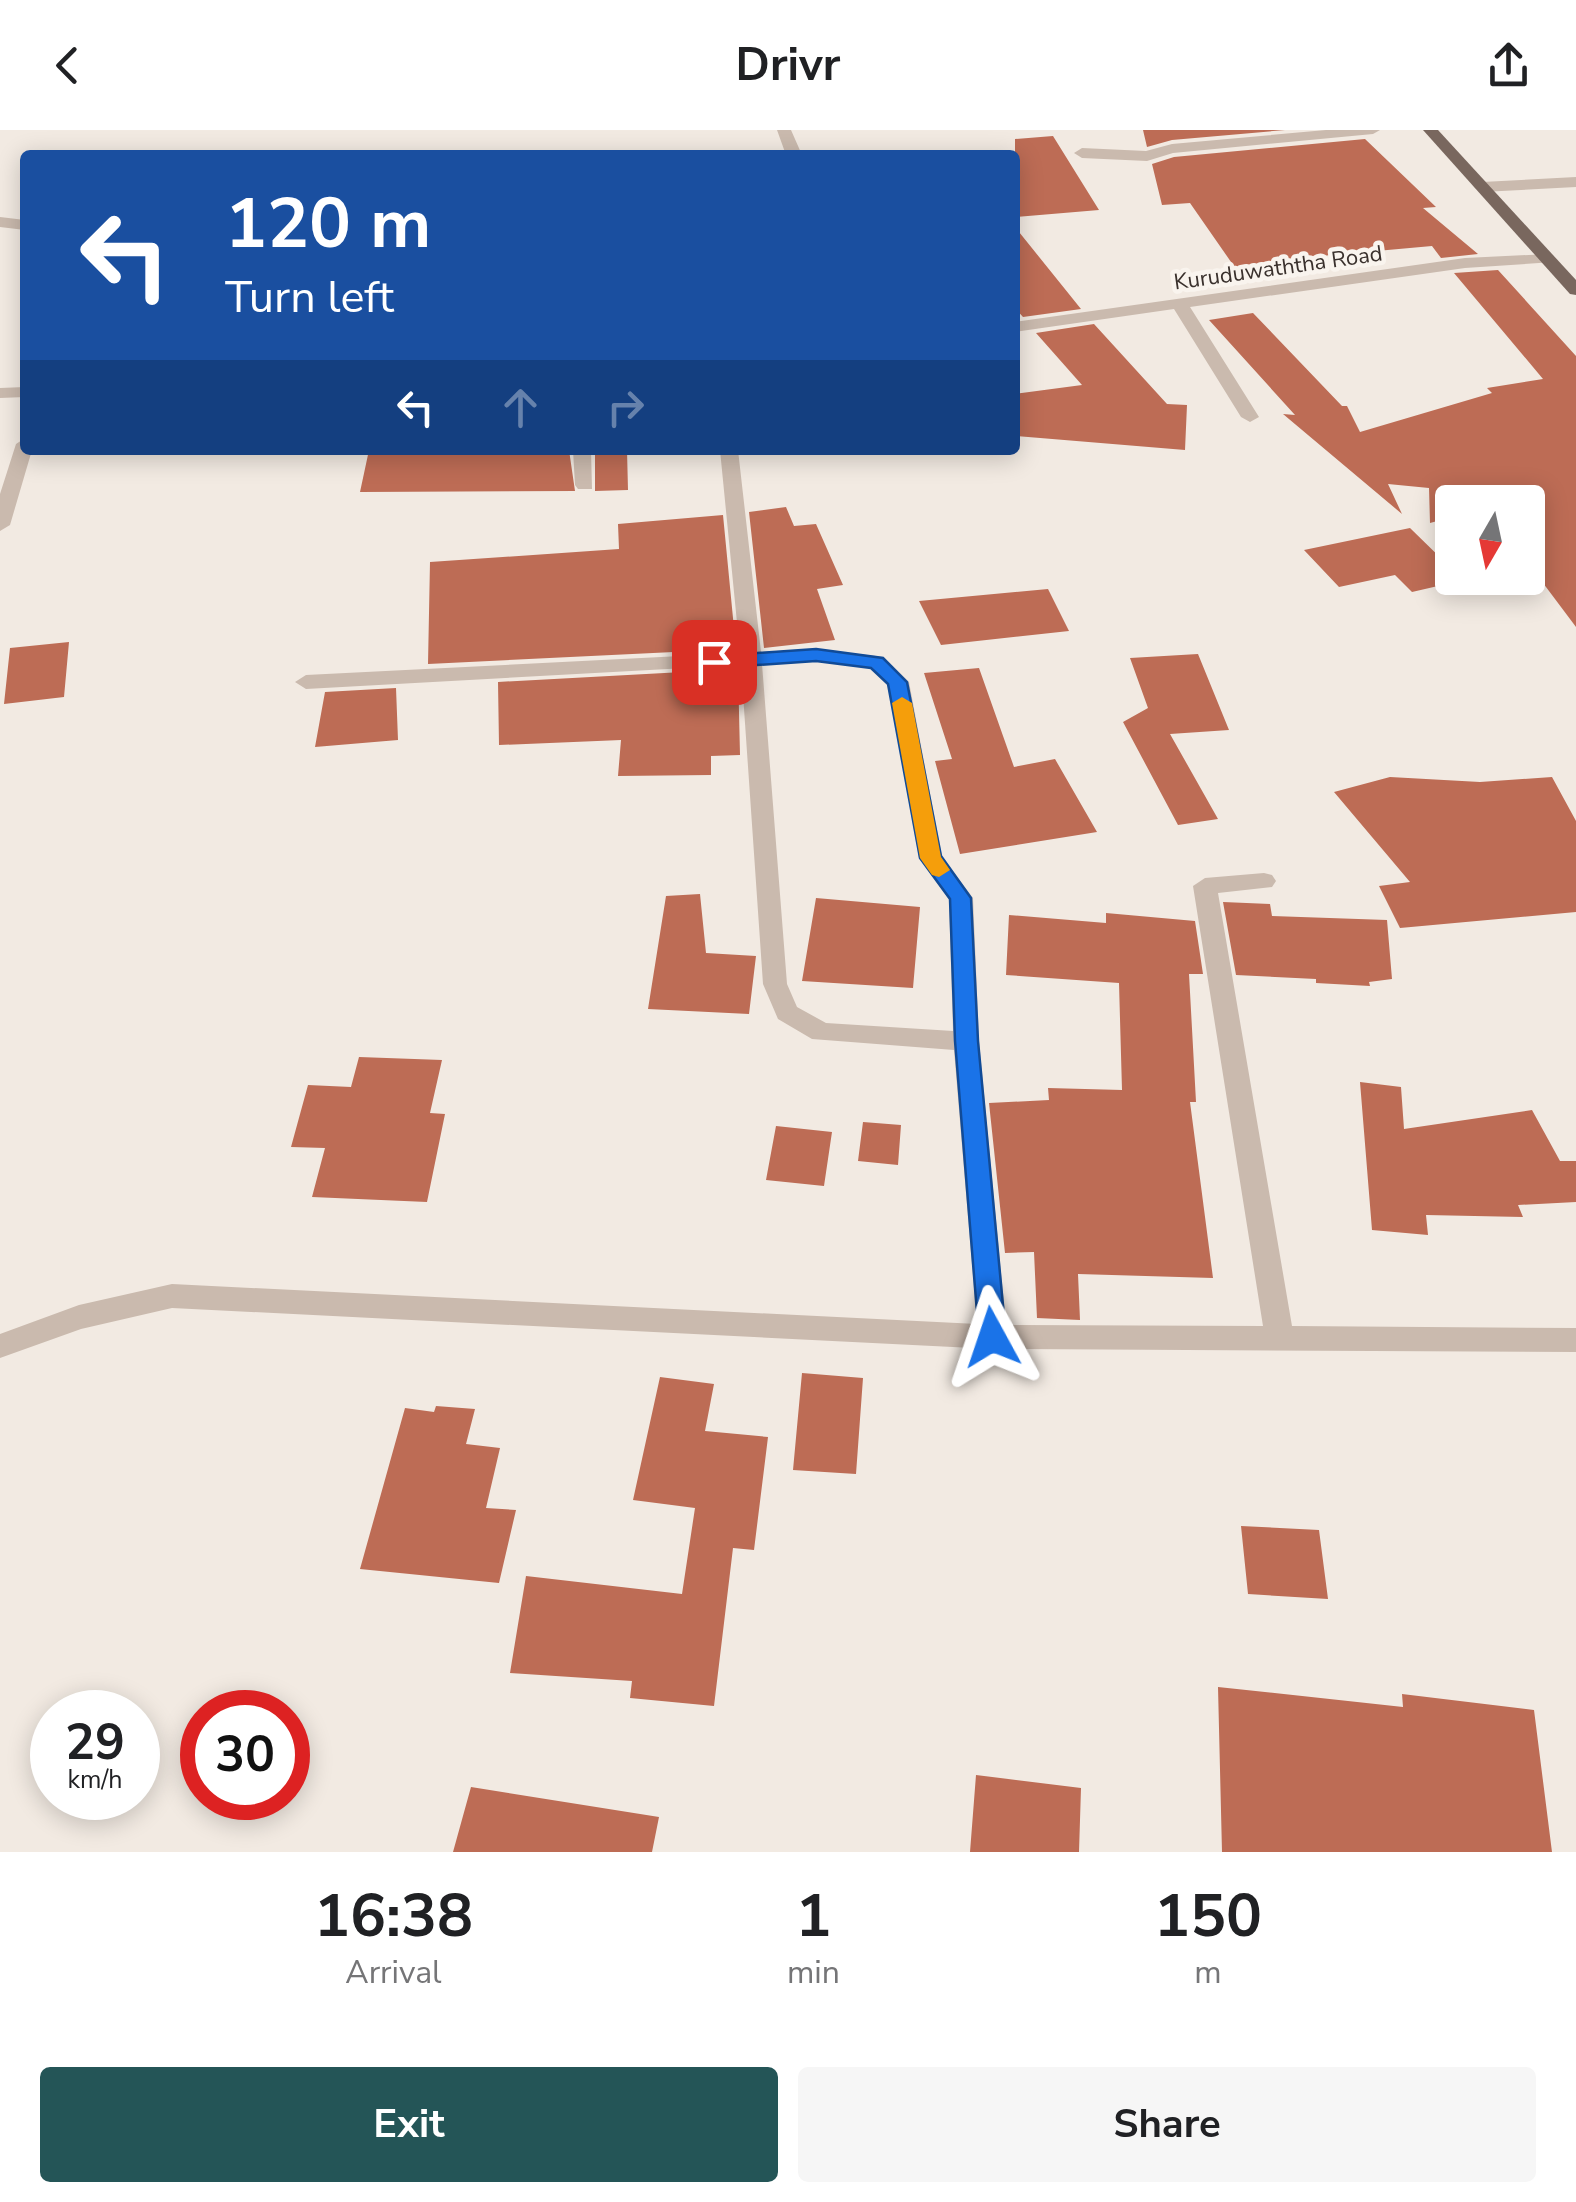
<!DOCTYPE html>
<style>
body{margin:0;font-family:"Nunito Sans",sans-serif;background:#f6f6f6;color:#202124;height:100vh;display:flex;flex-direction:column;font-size:38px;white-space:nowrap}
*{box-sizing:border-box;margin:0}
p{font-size:32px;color:#757577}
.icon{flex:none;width:55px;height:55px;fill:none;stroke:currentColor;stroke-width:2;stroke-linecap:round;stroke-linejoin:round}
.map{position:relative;height:1722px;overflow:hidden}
.drawer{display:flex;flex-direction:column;background:#fff;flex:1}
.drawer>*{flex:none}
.banner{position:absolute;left:20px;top:20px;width:1000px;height:305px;border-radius:10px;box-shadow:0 5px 25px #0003;background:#1a4fa0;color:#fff;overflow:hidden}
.needle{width:65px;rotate:189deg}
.fabs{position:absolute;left:1435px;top:355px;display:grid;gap:20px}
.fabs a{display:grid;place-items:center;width:110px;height:110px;border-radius:10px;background:#fff;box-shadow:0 5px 25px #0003;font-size:50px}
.speed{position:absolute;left:30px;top:1560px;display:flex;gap:20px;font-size:50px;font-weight:700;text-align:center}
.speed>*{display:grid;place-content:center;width:130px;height:130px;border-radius:50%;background:#fff;box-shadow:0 5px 25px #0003;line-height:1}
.speed small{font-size:25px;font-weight:400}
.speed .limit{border:15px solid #d22;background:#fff;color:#111}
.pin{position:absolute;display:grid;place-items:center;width:85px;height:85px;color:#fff;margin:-42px;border-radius:20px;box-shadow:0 5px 15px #0006}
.me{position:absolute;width:110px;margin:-55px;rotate:355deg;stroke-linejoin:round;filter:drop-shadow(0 0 8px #0008)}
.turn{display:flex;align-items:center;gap:35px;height:210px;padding:0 40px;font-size:45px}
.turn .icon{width:130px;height:130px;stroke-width:2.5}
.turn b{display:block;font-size:70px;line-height:85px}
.lanes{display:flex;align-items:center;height:95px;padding:0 40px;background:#0003;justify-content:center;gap:50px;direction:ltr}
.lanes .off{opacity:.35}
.eta{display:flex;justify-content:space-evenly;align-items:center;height:170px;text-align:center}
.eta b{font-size:60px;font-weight:700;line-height:70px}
.button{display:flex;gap:20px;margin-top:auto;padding:20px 40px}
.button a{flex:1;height:115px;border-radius:10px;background:#245557;color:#fff;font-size:40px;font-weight:700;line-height:115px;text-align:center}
.button a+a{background:#f6f6f6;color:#202124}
header{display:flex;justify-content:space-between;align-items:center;height:130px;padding:0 40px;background:#fff;font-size:45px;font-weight:700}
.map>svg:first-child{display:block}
.building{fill:#bd6c55}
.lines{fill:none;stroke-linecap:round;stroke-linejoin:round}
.minor{fill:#cabaae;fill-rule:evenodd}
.major{fill:#79675e;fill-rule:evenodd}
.route{fill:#1a73e8;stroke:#114b97;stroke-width:2.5}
.slow{fill:#f59e0b}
.labels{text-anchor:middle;stroke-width:9;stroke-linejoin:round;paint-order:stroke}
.far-street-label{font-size:22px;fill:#39302c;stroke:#f9f4ee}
</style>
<header><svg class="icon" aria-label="back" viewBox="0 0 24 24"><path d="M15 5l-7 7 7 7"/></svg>Drivr<svg class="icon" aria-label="share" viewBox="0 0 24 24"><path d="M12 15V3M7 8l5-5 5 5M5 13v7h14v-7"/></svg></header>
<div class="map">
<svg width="1576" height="1722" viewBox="0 0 1576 1722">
<rect width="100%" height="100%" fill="#f2eae2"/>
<!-- building -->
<path class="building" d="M 1143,0 L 1285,0 L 1172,10 L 1147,17 Z
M 1053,6 L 1099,80 L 1015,87 L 1015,9 Z
M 1365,9 L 1436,77 L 1423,78 L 1478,124 L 1441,128 L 1432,116 L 1310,127 L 1316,136 L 1238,142 L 1190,73 L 1162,75 L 1152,34 L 1174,27 Z
M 1015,97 L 1081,179 L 1023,187 L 1015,178 Z
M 1498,140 L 1576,226 L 1576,497 L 1528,433 L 1528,370 L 1452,372 L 1452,387 L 1430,393 L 1429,358 L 1388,354 L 1402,384 L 1283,284 L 1295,285 L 1209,190 L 1253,183 L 1342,276 L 1347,276 L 1360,302 L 1492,263 L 1487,258 L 1543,249 L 1454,143 Z
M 1094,194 L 1167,274 L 1187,275 L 1185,320 L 1015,306 L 1015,264 L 1082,255 L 1036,203 Z
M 369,320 L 569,320 L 575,361 L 360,362 Z
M 595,320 L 627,320 L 628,360 L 595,361 Z
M 786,377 L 794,396 L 816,394 L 843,455 L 817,459 L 835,510 L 764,518 L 749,382 Z
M 723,385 L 736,519 L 428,534 L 430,432 L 619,419 L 618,394 Z
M 1410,398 L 1452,439 L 1452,448 L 1464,450 L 1412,462 L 1395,445 L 1339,457 L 1304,420 Z
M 1048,459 L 1069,501 L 941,515 L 919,471 Z
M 69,512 L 64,567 L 4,574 L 10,518 Z
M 1198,524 L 1229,600 L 1170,604 L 1218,689 L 1178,695 L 1123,592 L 1148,578 L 1130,528 Z
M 979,538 L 1014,637 L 1055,629 L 1097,702 L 960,724 L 935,631 L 952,629 L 924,543 Z
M 738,539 L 740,625 L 711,626 L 711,645 L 618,646 L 621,610 L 499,615 L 498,552 Z
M 396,558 L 398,610 L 315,617 L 325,562 Z
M 1390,647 L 1480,652 L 1552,647 L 1576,691 L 1576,782 L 1400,798 L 1379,756 L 1410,752 L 1334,662 Z
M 700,764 L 706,823 L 756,826 L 749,884 L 648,879 L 666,766 Z
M 816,768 L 920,777 L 913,858 L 802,851 Z
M 1223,772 L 1270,774 L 1272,786 L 1387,790 L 1392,849 L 1369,852 L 1370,856 L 1316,853 L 1316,849 L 1236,845 Z
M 1106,783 L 1195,791 L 1203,844 L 1189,844 L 1196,972 L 1190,972 L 1213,1148 L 1078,1144 L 1080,1190 L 1037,1188 L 1034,1122 L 1005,1123 L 989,973 L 1049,970 L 1048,958 L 1122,960 L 1119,853 L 1006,845 L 1009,785 L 1106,793 Z
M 359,927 L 442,930 L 430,983 L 445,984 L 427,1072 L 312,1067 L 325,1018 L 291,1017 L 308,955 L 351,957 Z
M 1360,952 L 1401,957 L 1404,999 L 1532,980 L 1560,1031 L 1576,1031 L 1576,1072 L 1518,1075 L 1523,1087 L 1426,1085 L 1428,1105 L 1372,1100 Z
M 863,992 L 901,995 L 898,1035 L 858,1031 Z
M 776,996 L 832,1002 L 824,1056 L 766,1050 Z
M 802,1243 L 863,1248 L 856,1344 L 793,1340 Z
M 660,1247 L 714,1254 L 705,1301 L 768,1307 L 754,1420 L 733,1418 L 714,1576 L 630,1568 L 632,1551 L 510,1543 L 526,1446 L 682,1464 L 695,1378 L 633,1370 Z
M 436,1276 L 475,1279 L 466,1314 L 500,1318 L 486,1378 L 516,1380 L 499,1453 L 360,1439 L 405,1278 L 434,1282 Z
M 1241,1396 L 1319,1400 L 1328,1469 L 1248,1464 Z
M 1218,1557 L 1403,1577 L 1402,1564 L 1534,1580 L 1552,1722 L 1222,1722 Z
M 976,1645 L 1081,1658 L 1079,1722 L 970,1722 Z
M 471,1657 L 659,1687 L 652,1722 L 453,1722 Z"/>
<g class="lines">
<!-- minor -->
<path class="minor" d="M 777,0 L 791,0 L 802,25 L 786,25 Z
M 1326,0 L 1380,0 L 1373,4 L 1173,23 L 1147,31 L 1082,28 L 1074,23 L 1082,18 L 1146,21 L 1172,14 Z
M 1576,47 L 1576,57 L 1482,62 L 1474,57 L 1482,52 Z
M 0,87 L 25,90 L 25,100 L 0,97 Z
M 1548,124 L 1556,129 L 1554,132 L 1465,138 L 1190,177 L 1259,287 L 1250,292 L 1241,287 L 1174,179 L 1015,202 L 1015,192 L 1465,128 Z
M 25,257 L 25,267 L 0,268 L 0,258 Z
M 25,308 L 25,320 L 32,320 L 10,395 L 0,401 L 0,364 L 16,314 Z
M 573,320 L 591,320 L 592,359 L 578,359 L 575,355 Z
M 720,320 L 738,320 L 761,522 L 816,519 L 876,526 L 883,527 L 909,552 L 942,727 L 973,768 L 979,911 L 1006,1195 L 1263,1196 L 1193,756 L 1205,748 L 1264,743 L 1272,745 L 1276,751 L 1272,757 L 1218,763 L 1292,1196 L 1576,1198 L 1576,1222 L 993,1219 L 172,1178 L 81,1199 L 0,1228 L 0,1204 L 79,1175 L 172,1154 L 977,1194 L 954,920 L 812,909 L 778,889 L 763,854 L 741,535 L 306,559 L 295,552 L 306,545 L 740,523 ZM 816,531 L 870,538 L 888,554 L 919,728 L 949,769 L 953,901 L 826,893 L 797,877 L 787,854 L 762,534 Z"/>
<!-- major -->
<path class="major" d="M 1423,0 L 1438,0 L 1576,150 L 1576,165 L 1570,164 Z"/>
</g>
<!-- route -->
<path class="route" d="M 816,519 L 883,528 L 907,552 L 941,726 L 971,768 L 978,911 L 1006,1207 L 1002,1215 L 992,1218 L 983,1215 L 979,1207 L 955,911 L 950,769 L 920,728 L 888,554 L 871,538 L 816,531 L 714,538 L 704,532 L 714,526 Z"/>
<!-- slow -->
<path class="slow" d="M 902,567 L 912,573 L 941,727 L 950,740 L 939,747 L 932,745 L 920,728 L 892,573 Z"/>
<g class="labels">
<!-- far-street labels -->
<g class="far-street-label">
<text transform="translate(1278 137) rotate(-8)" y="8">Kuruduwaththa Road</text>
</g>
</g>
</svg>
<div class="fabs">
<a><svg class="needle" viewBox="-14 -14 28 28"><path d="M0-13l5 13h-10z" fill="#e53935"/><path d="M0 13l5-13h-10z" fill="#757577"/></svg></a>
</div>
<div class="speed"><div>29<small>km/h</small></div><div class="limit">30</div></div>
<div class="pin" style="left:714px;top:532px;background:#d93025"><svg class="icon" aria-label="arrive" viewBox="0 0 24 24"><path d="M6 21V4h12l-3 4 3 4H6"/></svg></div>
<svg class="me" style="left:992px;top:1207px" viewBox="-20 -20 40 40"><path d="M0-17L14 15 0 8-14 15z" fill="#1a73e8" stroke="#fff" stroke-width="4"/></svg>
<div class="banner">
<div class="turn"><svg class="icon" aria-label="left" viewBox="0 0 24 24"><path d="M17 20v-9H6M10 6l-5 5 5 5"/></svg><div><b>120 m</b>Turn left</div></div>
<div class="lanes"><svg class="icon" aria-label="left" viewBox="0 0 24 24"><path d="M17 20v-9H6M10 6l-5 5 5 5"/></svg><svg class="icon off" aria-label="ahead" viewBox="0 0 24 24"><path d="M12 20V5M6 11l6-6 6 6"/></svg><svg class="icon off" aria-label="right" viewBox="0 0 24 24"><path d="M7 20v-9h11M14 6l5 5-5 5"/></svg></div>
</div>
</div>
<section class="drawer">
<div class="eta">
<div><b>16:38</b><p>Arrival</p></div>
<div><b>1</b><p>min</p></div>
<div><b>150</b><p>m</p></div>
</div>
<div class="button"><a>Exit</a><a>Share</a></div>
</section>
